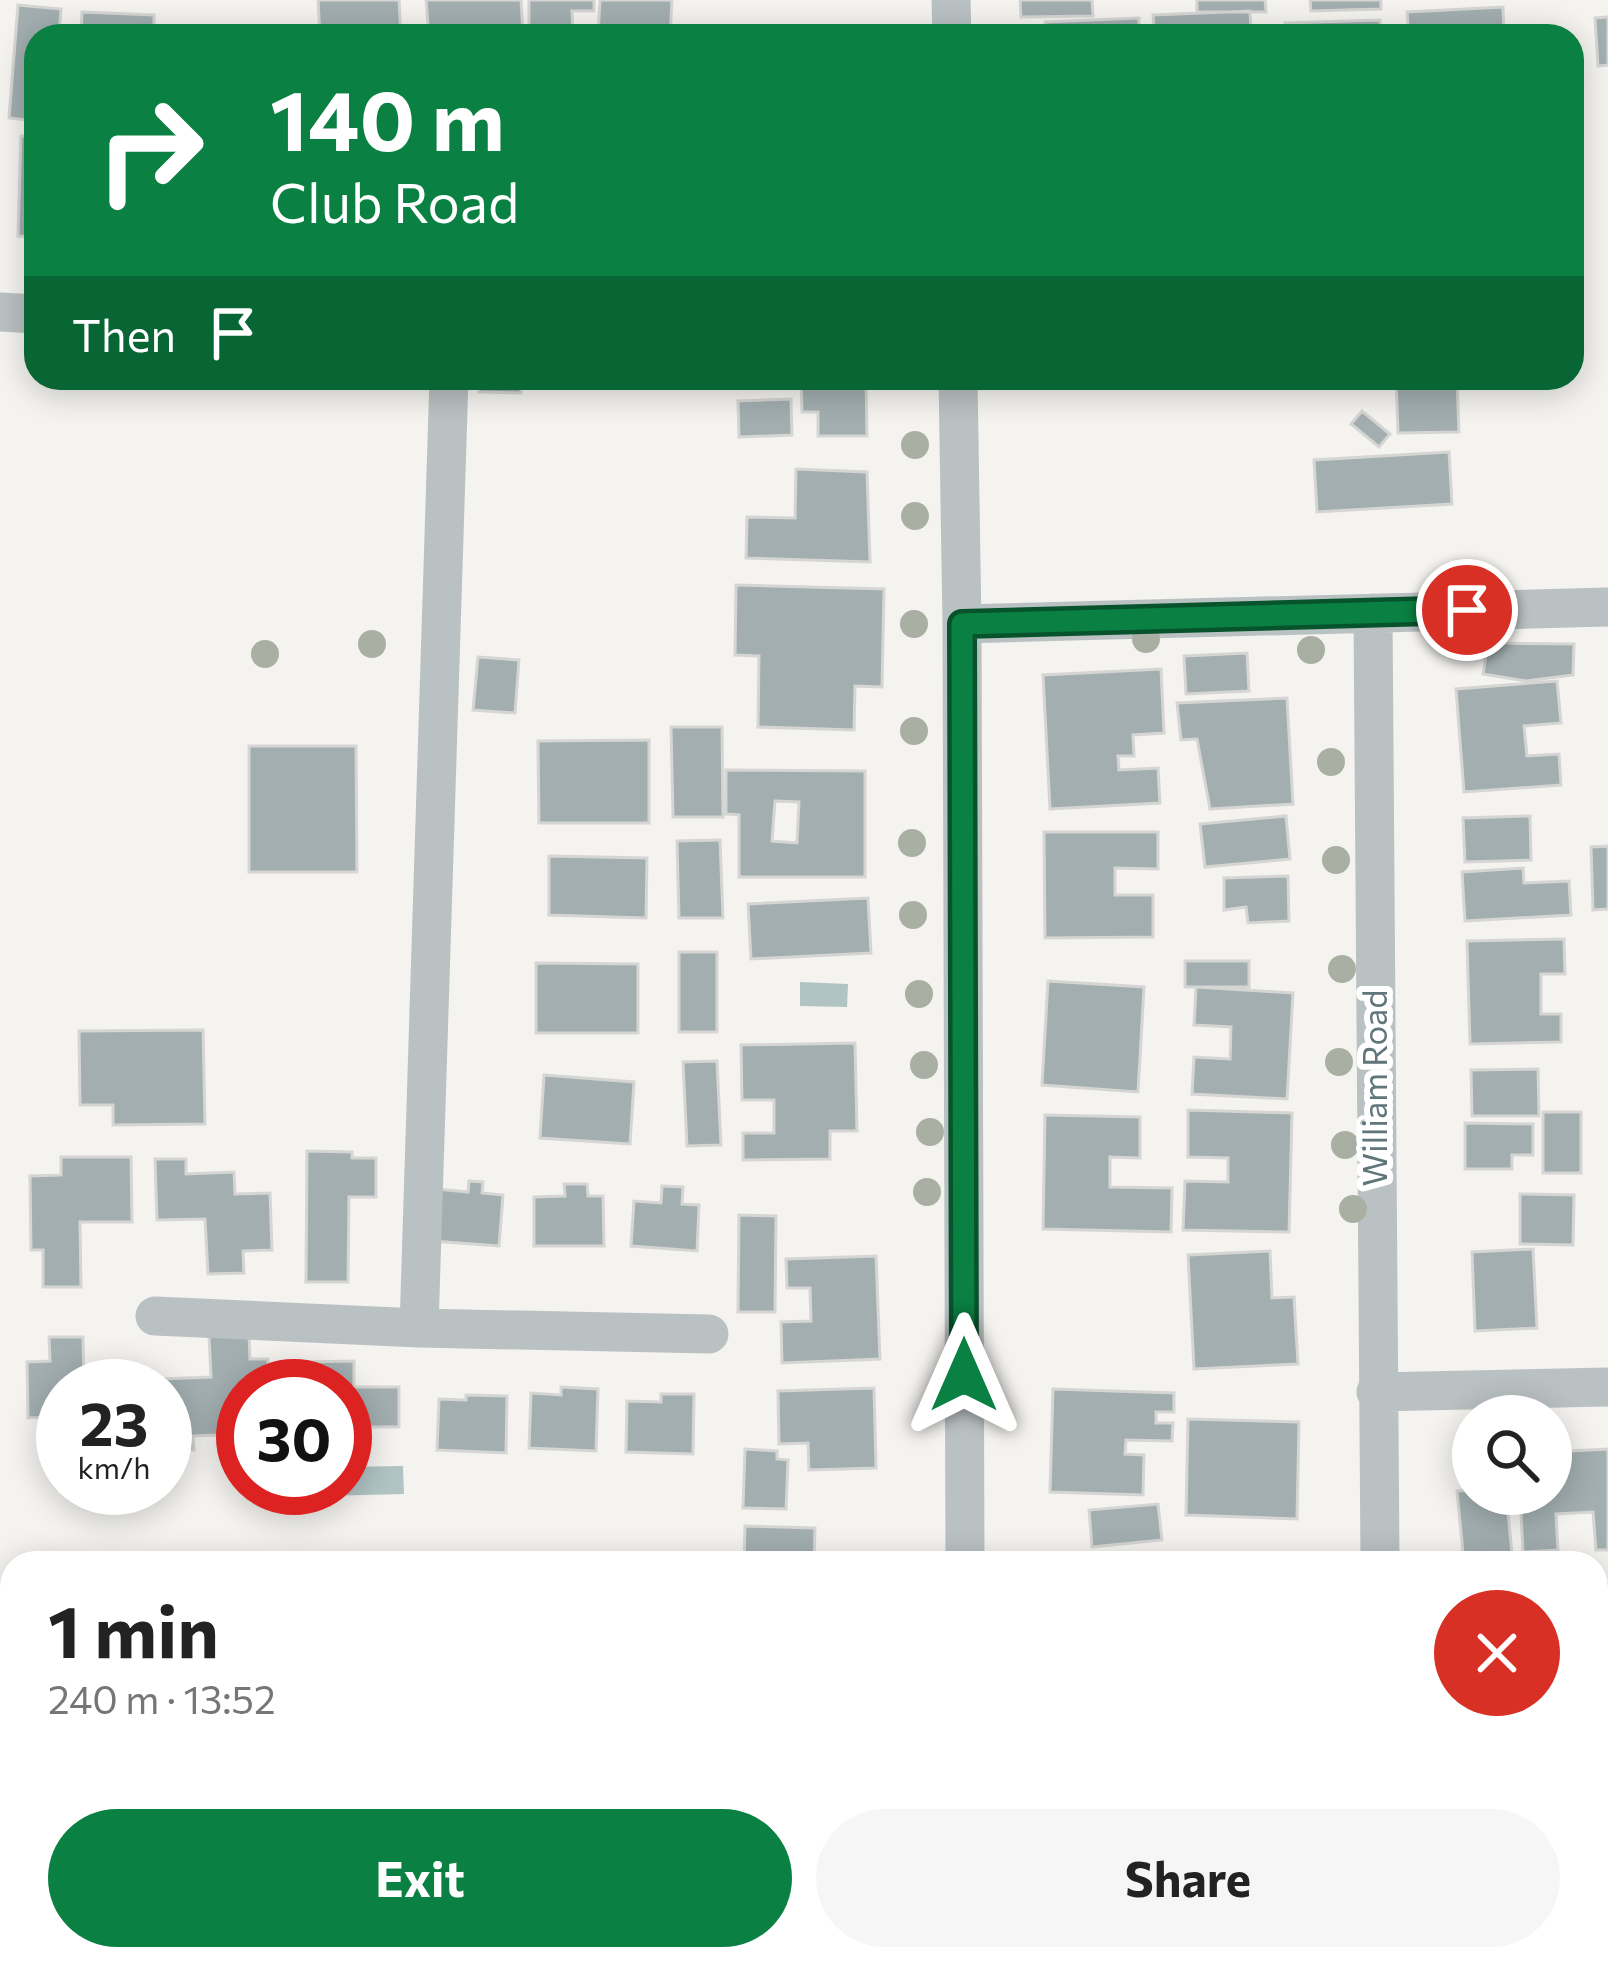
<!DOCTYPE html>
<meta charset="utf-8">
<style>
body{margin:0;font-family:Commissioner,sans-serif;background:#f6f6f6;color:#222;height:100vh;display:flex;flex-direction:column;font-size:45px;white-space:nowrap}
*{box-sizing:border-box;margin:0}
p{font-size:39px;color:#767676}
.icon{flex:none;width:66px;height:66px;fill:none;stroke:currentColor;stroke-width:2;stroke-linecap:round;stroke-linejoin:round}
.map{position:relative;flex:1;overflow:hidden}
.sheet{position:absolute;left:0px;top:1551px;width:1608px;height:420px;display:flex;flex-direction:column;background:#fff;border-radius:36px 36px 0 0;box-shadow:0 6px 30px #0003}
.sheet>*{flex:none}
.guide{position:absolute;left:24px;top:24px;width:1560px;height:366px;border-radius:36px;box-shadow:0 6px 30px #0003;background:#0b8043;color:#fff;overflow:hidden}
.tools{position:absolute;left:1452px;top:1395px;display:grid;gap:24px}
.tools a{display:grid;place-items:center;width:120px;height:120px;border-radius:50%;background:#fff;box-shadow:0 6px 30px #0003;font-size:60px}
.speed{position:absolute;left:36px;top:1359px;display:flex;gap:24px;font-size:60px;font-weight:700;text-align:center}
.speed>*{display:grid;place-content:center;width:156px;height:156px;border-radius:50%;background:#fff;box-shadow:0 6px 30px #0003;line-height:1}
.speed small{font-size:30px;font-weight:400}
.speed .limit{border:18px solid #d22;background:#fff;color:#111}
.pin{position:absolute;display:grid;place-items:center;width:102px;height:102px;color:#fff;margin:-51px;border:6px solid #fff;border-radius:50%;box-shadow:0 3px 12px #0007}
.me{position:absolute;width:132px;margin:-66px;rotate:0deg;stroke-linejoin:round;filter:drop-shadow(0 0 9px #0008)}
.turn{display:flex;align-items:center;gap:42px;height:252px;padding:0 48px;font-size:54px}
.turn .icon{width:156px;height:156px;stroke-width:2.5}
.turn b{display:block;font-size:84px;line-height:102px}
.then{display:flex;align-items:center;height:114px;padding:0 48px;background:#0003;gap:24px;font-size:45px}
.round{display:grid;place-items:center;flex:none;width:126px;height:126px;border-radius:63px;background:#f6f6f6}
.head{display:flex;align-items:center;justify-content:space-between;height:204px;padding:0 48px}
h1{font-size:72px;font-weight:700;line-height:90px}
.primary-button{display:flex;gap:24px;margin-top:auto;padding:24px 48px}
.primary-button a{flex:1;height:138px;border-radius:72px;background:#0b8043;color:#fff;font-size:48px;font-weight:700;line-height:138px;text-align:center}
.primary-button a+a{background:#f6f6f6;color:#222}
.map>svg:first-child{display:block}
.water{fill:#b1c3c3}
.building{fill:#a2aeb0;stroke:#d5d5d3;stroke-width:3;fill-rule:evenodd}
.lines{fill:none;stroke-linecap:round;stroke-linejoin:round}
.minor{stroke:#bac1c3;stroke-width:39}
.tree{fill:#a9afa2}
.route-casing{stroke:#07532c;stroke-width:30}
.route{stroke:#0b8043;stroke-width:21}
.labels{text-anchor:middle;stroke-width:12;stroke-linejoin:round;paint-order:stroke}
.street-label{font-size:33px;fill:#60767b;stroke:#fff}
</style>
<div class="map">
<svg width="1608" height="1971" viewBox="0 0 1608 1971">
<rect width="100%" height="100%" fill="#f4f3f0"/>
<!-- water -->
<path class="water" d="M 800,982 L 848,984 L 847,1007 L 800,1006 Z
M 403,1466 L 404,1494 L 323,1496 L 322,1488 L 345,1488 L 345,1467 Z"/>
<!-- building -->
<path class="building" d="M 318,0 L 399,0 L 401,36 L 320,36 Z
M 426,0 L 521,0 L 523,36 L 429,36 Z
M 529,0 L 594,0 L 594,11 L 572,11 L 573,36 L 529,36 Z
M 600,0 L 672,0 L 670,36 L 598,36 Z
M 1020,0 L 1092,0 L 1093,16 L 1021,17 Z
M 1197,0 L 1265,0 L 1266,12 L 1197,12 Z
M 1310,0 L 1381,0 L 1381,9 L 1311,11 Z
M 18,5 L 61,9 L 59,36 L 36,36 L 36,121 L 9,118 Z
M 1503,7 L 1504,36 L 1409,36 L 1407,12 Z
M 1250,11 L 1251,36 L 1155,36 L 1153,15 Z
M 82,12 L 154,15 L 154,36 L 81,36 Z
M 1608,17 L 1608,65 L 1598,66 L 1595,18 Z
M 1139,18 L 1139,36 L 1045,36 L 1045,22 Z
M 1380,20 L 1381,36 L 1286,36 L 1285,23 Z
M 21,136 L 36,137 L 36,237 L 18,236 Z
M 479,378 L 521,378 L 521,393 L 479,392 Z
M 801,378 L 866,378 L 867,436 L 818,436 L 818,412 L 802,412 Z
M 1396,378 L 1457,378 L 1459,432 L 1398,433 Z
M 791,399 L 792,435 L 739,437 L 738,401 Z
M 1362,411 L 1390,434 L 1379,447 L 1351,424 Z
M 1449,452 L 1452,504 L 1317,512 L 1314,460 Z
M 796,469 L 867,472 L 870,562 L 746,558 L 747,517 L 795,518 Z
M 736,585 L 884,589 L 882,687 L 855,686 L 854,730 L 758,727 L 759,656 L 735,655 Z
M 1488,643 L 1574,644 L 1573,675 L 1526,681 L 1483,674 Z
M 1247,653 L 1249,691 L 1186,694 L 1184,656 Z
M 478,657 L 519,660 L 515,713 L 473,710 Z
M 1161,669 L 1164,733 L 1133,735 L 1134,756 L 1118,756 L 1119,770 L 1158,768 L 1160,803 L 1050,809 L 1043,675 Z
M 1557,681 L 1561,723 L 1524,726 L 1527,756 L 1559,754 L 1561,785 L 1464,792 L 1456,689 Z
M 1287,698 L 1293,804 L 1210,809 L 1197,739 L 1181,740 L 1177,703 Z
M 671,727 L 722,727 L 723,817 L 673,817 Z
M 649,740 L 649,823 L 539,823 L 538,741 Z
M 249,746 L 356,746 L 357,872 L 249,872 Z
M 726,770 L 865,771 L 865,877 L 739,877 L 739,815 L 726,814 ZM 775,801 L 799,802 L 797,843 L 772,841 Z
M 1286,816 L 1290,859 L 1205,867 L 1200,824 Z
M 1530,816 L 1531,860 L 1465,862 L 1463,818 Z
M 1044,832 L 1158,832 L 1158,869 L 1115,868 L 1115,895 L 1153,895 L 1153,937 L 1045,938 Z
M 720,840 L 723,918 L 679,918 L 677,841 Z
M 1608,846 L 1608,909 L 1593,910 L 1591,847 Z
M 549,856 L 647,858 L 646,918 L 549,915 Z
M 1523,868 L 1524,883 L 1569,881 L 1571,915 L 1465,921 L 1462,872 Z
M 1288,876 L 1289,921 L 1248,923 L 1246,907 L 1224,910 L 1224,878 Z
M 868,898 L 871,953 L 751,959 L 748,904 Z
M 1564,939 L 1565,974 L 1541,974 L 1541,1014 L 1561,1014 L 1561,1042 L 1470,1044 L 1467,941 Z
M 679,952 L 717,952 L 717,1032 L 679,1032 Z
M 1185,961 L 1249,961 L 1249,987 L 1185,987 Z
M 536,963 L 638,964 L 638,1033 L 536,1033 Z
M 1048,981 L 1144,987 L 1138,1092 L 1042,1085 Z
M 1196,987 L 1293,993 L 1287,1099 L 1192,1094 L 1194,1057 L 1230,1059 L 1231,1027 L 1194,1025 Z
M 203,1030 L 205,1124 L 113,1125 L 113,1105 L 80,1105 L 79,1031 Z
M 855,1043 L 857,1131 L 830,1131 L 830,1159 L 743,1160 L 743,1133 L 774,1133 L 774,1100 L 742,1100 L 741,1045 Z
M 717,1061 L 721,1145 L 687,1146 L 683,1062 Z
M 1538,1069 L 1539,1116 L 1472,1116 L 1471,1070 Z
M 544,1075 L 634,1082 L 630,1144 L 540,1138 Z
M 1188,1110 L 1292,1113 L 1289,1232 L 1183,1230 L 1185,1181 L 1228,1182 L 1228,1158 L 1188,1157 Z
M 1543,1112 L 1581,1112 L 1581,1173 L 1543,1173 Z
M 1045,1115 L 1140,1117 L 1140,1158 L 1110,1157 L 1110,1187 L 1172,1188 L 1171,1232 L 1043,1229 Z
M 1465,1123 L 1533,1124 L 1533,1155 L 1512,1155 L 1512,1169 L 1465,1169 Z
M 307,1151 L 352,1152 L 352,1158 L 376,1158 L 376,1197 L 349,1197 L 348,1282 L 306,1282 Z
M 61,1157 L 131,1157 L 132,1222 L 80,1222 L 81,1287 L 43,1287 L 43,1250 L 31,1250 L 30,1176 L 61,1175 Z
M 155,1159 L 186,1159 L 186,1174 L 234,1172 L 235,1194 L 270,1193 L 272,1250 L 243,1251 L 244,1273 L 208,1274 L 205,1219 L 157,1220 Z
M 469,1181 L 483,1182 L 482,1193 L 503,1195 L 499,1246 L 433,1241 L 437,1189 L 468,1192 Z
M 564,1184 L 587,1184 L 588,1196 L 603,1196 L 604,1246 L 534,1246 L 534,1197 L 565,1196 Z
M 662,1186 L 683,1187 L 682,1204 L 699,1205 L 697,1251 L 631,1246 L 634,1201 L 661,1203 Z
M 1520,1194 L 1574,1195 L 1573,1245 L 1520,1244 Z
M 739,1215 L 776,1216 L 775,1312 L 738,1312 Z
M 1533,1249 L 1537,1328 L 1475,1331 L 1472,1252 Z
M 1270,1251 L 1272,1298 L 1294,1297 L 1298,1364 L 1194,1369 L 1188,1255 Z
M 876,1256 L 880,1359 L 782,1363 L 781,1322 L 811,1321 L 810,1288 L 787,1288 L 786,1259 Z
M 249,1334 L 250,1359 L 268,1359 L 269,1386 L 243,1386 L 243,1434 L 193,1436 L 194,1450 L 165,1451 L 165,1386 L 161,1386 L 161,1379 L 211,1377 L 209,1335 Z
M 49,1337 L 83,1337 L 84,1386 L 63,1386 L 63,1436 L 54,1436 L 54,1417 L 28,1418 L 27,1362 L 50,1361 Z
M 354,1361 L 354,1387 L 399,1387 L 399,1427 L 345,1427 L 345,1386 L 307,1386 L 306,1362 Z
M 561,1387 L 598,1389 L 596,1451 L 529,1448 L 531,1393 L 561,1395 Z
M 874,1388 L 876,1468 L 809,1470 L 808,1443 L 779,1444 L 778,1391 Z
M 1053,1389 L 1174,1393 L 1174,1412 L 1156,1412 L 1156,1423 L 1173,1423 L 1172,1441 L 1126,1440 L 1125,1454 L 1144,1455 L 1143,1495 L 1050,1492 Z
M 661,1394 L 694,1394 L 693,1454 L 626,1452 L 627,1401 L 661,1402 Z
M 466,1395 L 507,1396 L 506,1453 L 437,1450 L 439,1399 L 466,1400 Z
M 1188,1419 L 1299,1422 L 1297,1519 L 1186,1515 Z
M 745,1449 L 777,1451 L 777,1459 L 788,1460 L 786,1509 L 743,1508 Z
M 1608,1449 L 1608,1550 L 1596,1550 L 1593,1512 L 1556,1514 L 1558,1550 L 1523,1552 L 1520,1494 L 1551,1494 L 1551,1452 Z
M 1473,1490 L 1473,1494 L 1506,1494 L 1513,1563 L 1464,1563 L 1457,1491 Z
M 1158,1504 L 1162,1540 L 1092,1547 L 1089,1510 Z
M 745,1526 L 815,1528 L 814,1563 L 744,1563 Z
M 1608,1583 L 1608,1720 L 1596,1721 L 1596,1584 Z
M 1608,1809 L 1608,1851 L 1596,1851 L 1596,1810 Z
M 0,1906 L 12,1909 L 12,1959 L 28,1959 L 25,1971 L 0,1971 Z
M 627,1959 L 699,1959 L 699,1971 L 627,1971 Z
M 747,1959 L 780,1959 L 780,1967 L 747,1967 Z
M 788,1959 L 886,1959 L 886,1971 L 788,1971 Z
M 1327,1959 L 1358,1959 L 1358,1969 L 1327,1969 Z
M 1497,1959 L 1594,1959 L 1595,1967 L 1498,1971 Z"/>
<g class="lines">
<!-- minor -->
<path class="minor" d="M 951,0 L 952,36
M 0,312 L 36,314
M 449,378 L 419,1328 L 709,1334
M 958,378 L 962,624 L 965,1563
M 1373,613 L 1380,1563
M 962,624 L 1608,607
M 155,1316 L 419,1328
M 1376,1392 L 1608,1387
M 1596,1787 L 1608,1787
M 966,1959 L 966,1971
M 1391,1959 L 1391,1971"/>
</g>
<!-- trees -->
<g class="tree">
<circle cx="915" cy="445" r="14"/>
<circle cx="915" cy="516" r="14"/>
<circle cx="914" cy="624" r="14"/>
<circle cx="1146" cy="639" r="14"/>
<circle cx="372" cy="644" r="14"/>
<circle cx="1311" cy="650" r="14"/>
<circle cx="265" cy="654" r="14"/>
<circle cx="914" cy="731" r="14"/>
<circle cx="1331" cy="762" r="14"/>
<circle cx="912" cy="843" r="14"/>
<circle cx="1336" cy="860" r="14"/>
<circle cx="913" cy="915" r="14"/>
<circle cx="1342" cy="969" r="14"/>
<circle cx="919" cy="994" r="14"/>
<circle cx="1339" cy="1062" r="14"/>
<circle cx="924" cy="1065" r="14"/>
<circle cx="930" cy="1132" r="14"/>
<circle cx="1345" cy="1145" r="14"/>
<circle cx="927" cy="1192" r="14"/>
<circle cx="1353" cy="1209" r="14"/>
</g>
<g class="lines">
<defs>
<path id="route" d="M 964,1375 L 962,624 L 1467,610"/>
</defs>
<!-- route casing -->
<use href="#route" class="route-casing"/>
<!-- route -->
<use href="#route" class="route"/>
</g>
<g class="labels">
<!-- street labels -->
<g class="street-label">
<text transform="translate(1375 1088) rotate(-90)" y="12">William Road</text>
</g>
</g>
</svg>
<div class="tools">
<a><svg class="icon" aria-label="search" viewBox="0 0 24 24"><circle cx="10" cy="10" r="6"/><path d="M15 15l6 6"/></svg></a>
</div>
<div class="speed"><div>23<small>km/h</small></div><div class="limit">30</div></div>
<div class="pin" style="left:1467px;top:610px;background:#d93025"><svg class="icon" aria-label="arrive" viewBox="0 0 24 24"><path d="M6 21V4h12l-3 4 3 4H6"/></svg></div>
<svg class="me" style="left:964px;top:1375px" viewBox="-20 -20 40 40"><path d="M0-17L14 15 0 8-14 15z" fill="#0b8043" stroke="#fff" stroke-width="4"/></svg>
<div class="guide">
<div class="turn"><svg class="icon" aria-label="right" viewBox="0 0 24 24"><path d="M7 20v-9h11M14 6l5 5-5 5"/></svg><div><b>140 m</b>Club Road</div></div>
<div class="then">Then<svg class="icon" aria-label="arrive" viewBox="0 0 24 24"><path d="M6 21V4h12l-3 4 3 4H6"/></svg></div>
</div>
<section class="sheet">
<div class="head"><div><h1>1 min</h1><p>240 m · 13:52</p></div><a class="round" style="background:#d93025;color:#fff"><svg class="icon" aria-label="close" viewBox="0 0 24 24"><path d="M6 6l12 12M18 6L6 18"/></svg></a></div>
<div class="primary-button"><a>Exit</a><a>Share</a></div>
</section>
</div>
